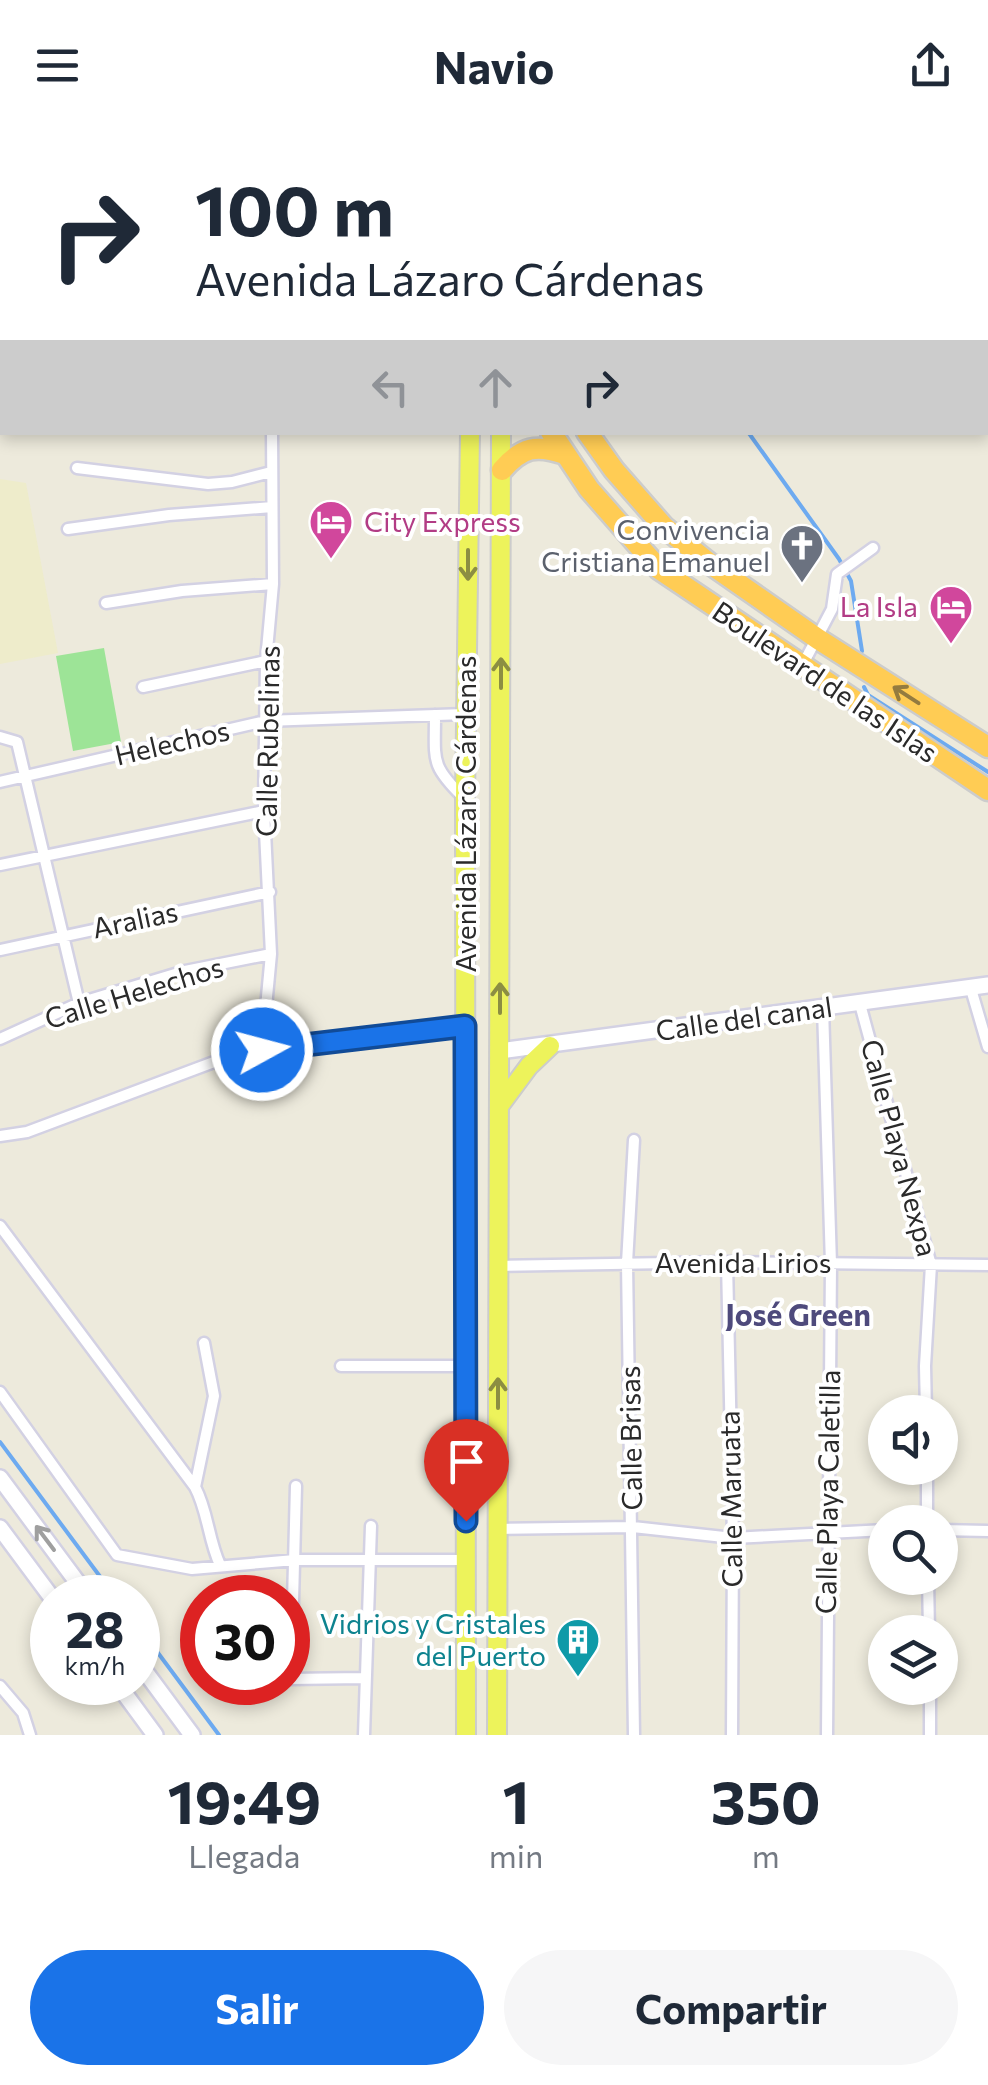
<!DOCTYPE html>
<html lang="es">
<meta charset="utf-8">
<style>
body{margin:0;font-family:Commissioner,sans-serif;background:#f6f6f7;color:#1f2937;height:100vh;display:flex;flex-direction:column;font-size:38px;white-space:nowrap}
*{box-sizing:border-box;margin:0}
p{font-size:32px;color:#747a83}
.icon{flex:none;width:55px;height:55px;fill:none;stroke:currentColor;stroke-width:2;stroke-linecap:round;stroke-linejoin:round}
.map{position:relative;height:1605px;overflow:hidden}
.details{display:flex;flex-direction:column;background:#fff;flex:1}
.details>*{flex:none}
.banner{position:absolute;left:0px;top:0px;width:990px;height:305px;box-shadow:0 5px 15px #0003;background:#fff;color:#1f2937;overflow:hidden}
.fabs{position:absolute;left:868px;top:1265px;display:grid;gap:20px}
.fabs a{display:grid;place-items:center;width:90px;height:90px;border-radius:50%;background:#fff;box-shadow:0 5px 15px #0003;font-size:50px}
.speed{position:absolute;left:30px;top:1445px;display:flex;gap:20px;font-size:50px;font-weight:700;text-align:center}
.speed>*{display:grid;place-content:center;width:130px;height:130px;border-radius:50%;background:#fff;box-shadow:0 5px 15px #0003;line-height:1}
.speed small{font-size:25px;font-weight:400}
.speed .limit{border:15px solid #d22;background:#fff;color:#111}
.pin{position:absolute;display:grid;place-items:center;width:85px;height:85px;color:#fff;margin:-102px -42px;border-radius:50% 50% 50% 0;rotate:-45deg;box-shadow:0 0 10px #0007}
.pin .icon{rotate:45deg}
.me{position:absolute;width:110px;margin:-55px;rotate:83deg;stroke-linejoin:round;filter:drop-shadow(0 0 8px #0008)}
.turn{display:flex;align-items:center;gap:35px;height:210px;padding:0 30px;font-size:45px}
.turn .icon{width:130px;height:130px;stroke-width:2.5}
.turn b{display:block;font-size:70px;line-height:85px}
.lanes{display:flex;align-items:center;height:95px;padding:0 30px;background:#0003;justify-content:center;gap:50px;direction:ltr}
.lanes .off{opacity:.35}
.eta{display:flex;justify-content:space-evenly;align-items:center;height:170px;text-align:center}
.eta b{font-size:60px;font-weight:700;line-height:70px}
.cta{display:flex;gap:20px;margin-top:auto;padding:20px 30px}
.cta a{flex:1;height:115px;border-radius:60px;background:#1a73e8;color:#fff;font-size:40px;font-weight:700;line-height:115px;text-align:center}
.cta a+a{background:#f6f6f7;color:#1f2937}
header{display:flex;justify-content:space-between;align-items:center;height:130px;padding:0 30px;background:#fff;font-size:45px;font-weight:700}
.map>svg:first-child{display:block}
.education{fill:#eeeccb}
.green{fill:#9de497}
.lines{fill:none;stroke-linecap:round;stroke-linejoin:round}
.stream{stroke:#6daaf0;stroke-width:4}
.street-casing{stroke:#d3d1e3;stroke-width:15}
.secondary-casing{stroke:#d3d1e3;stroke-width:20}
.primary-casing{stroke:#ccc;stroke-width:22}
.highway-casing{stroke:#ccc;stroke-width:25}
.street{stroke:#fff;stroke-width:10}
.secondary{stroke:#fff;stroke-width:15}
.primary{stroke:#edf35b;stroke-width:18}
.highway{stroke:#ffcc54;stroke-width:20}
.oneway{stroke:#8c8e42}
.oneway2{stroke:#947b3f}
.oneway3{stroke:#9f9f9f}
.route-casing{stroke:#114b97;stroke-width:25}
.route{stroke:#1a73e8;stroke-width:18}
.labels{text-anchor:middle;stroke-width:8;stroke-linejoin:round;paint-order:stroke}
.hotel-label{font-size:28px;fill:#b23c85;stroke:#fff;text-anchor:start}
.worship-label{font-size:28px;fill:#5b616d;stroke:#fff;text-anchor:end}
.street-label{font-size:28px;fill:#2a2a2a;stroke:#fff}
.culture-label{font-size:28px;fill:#0d838f;stroke:#fff;text-anchor:end}
.neighbourhood-label{font-size:30px;font-weight:bold;fill:#4e4a7c;stroke:#fff}
</style>
<header><svg class="icon" aria-label="menu" viewBox="0 0 24 24"><path d="M4 6h16M4 12h16M4 18h16"/></svg>Navio<svg class="icon" aria-label="share" viewBox="0 0 24 24"><path d="M12 15V3M7 8l5-5 5 5M5 13v7h14v-7"/></svg></header>
<div class="map">
<svg width="988" height="1605" viewBox="0 0 988 1605">
<rect width="100%" height="100%" fill="#edeadc"/>
<!-- education -->
<path class="education" d="M 0,349 L 26,353 L 58,523 L 0,534 Z"/>
<!-- green -->
<path class="green" d="M 282,0 L 444,0 L 444,2 L 282,2 Z
M 104,518 L 121,612 L 73,621 L 56,526 Z"/>
<g class="lines">
<!-- stream -->
<path class="stream" d="M 667,0 L 667,2
M 748,302 L 839,429 L 851,451 L 862,521
M 864,557 L 868,565 L 988,642
M 0,1312 L 116,1468
M 138,1496 L 219,1605"/>
<defs>
<path id="street" d="M 84,0 L 95,2
M 6,2 L 6,0
M 615,2 L 615,0
M 897,2 L 898,0
M 959,2 L 959,0
M 0,21 L 2,21
M 2,49 L 2,62
M 77,338 L 208,354 L 232,352 L 271,342
M 68,399 L 169,385 L 272,377
M 106,473 L 182,461 L 273,454
M 802,536 L 832,479 L 837,444 L 873,418
M 143,557 L 266,531
M 435,585 C 435,631 430,635 464,668
M 0,607 L 17,612 L 79,873
M 0,652 L 265,591 L 465,584
M 0,735 L 264,681
M 0,820 L 270,762
M 971,859 L 988,917
M 860,874 L 931,1135 L 925,1236 L 926,1282
M 823,878 L 831,1134 L 827,1605
M 0,909 L 79,873 L 185,841 L 271,824
M 262,920 L 465,896
M 0,1006 L 27,1002 L 238,923 L 262,920 L 271,824 L 264,681 L 266,531 L 273,454 L 272,302
M 0,1096 L 195,1357 C 208,1381 208,1409 220,1435
M 727,1132 L 733,1408 L 732,1605
M 498,1136 L 727,1132 L 988,1135
M 341,1236 L 466,1236
M 0,1262 L 117,1425 L 192,1439 L 295,1430 L 466,1430
M 927,1338 L 927,1392
M 195,1357 L 214,1266 L 204,1213
M 498,1399 L 633,1397 L 733,1408 L 885,1400
M 940,1400 L 988,1401
M 928,1448 L 929,1502
M 288,1549 L 364,1548
M 291,1549 L 296,1356
M 0,1556 L 23,1583 L 30,1605
M 243,1556 L 268,1552
M 930,1558 L 930,1605
M 364,1605 L 371,1396
M 634,1605 L 627,1133 L 634,1010"/>
<path id="secondary" d="M 256,0 L 256,2
M 500,921 L 988,855
M 0,1348 L 89,1468
M 0,1398 L 52,1468
M 138,1532 L 192,1605
M 116,1552 L 155,1605"/>
<path id="primary" d="M 472,2 L 472,0
M 502,2 L 502,0
M 0,146 L 2,147
M 0,173 L 2,174
M 500,975 L 529,936 L 550,916
M 466,1605 L 465,668 L 470,302
M 497,1605 L 501,302"/>
<path id="highway" d="M 551,302 L 589,359 L 659,439 L 988,660
M 587,302 L 614,340 L 664,397 L 709,433 L 818,509 L 988,617
M 502,340 C 522,317 536,314 565,324"/>
</defs>
<!-- street casing -->
<use href="#street" class="street-casing"/>
<!-- secondary casing -->
<use href="#secondary" class="secondary-casing"/>
<!-- primary casing -->
<use href="#primary" class="primary-casing"/>
<!-- highway casing -->
<use href="#highway" class="highway-casing"/>
<!-- street -->
<use href="#street" class="street"/>
<!-- secondary -->
<use href="#secondary" class="secondary"/>
<!-- primary -->
<use href="#primary" class="primary"/>
<!-- highway -->
<use href="#highway" class="highway"/>
</g>
<!-- one-way arrows -->
<defs><path id="oneway-shaft" d="M-6 0H5M1.5-3L5.5 0L1.5 3" fill="none" stroke-width="1.6" stroke-linecap="round" stroke-linejoin="round" transform="scale(2.5)"/></defs>
<g class="oneway">
<use href="#oneway-shaft" transform="translate(468 435) rotate(90)"/>
<use href="#oneway-shaft" transform="translate(501 543) rotate(-90)"/>
<use href="#oneway-shaft" transform="translate(500 868) rotate(-90)"/>
<use href="#oneway-shaft" transform="translate(498 1263) rotate(-90)"/>
</g>
<use class="oneway2" href="#oneway-shaft" transform="translate(906 565) rotate(-147)"/>
<use class="oneway3" href="#oneway-shaft" transform="translate(45 1408) rotate(-127)"/>
<g class="lines">
<defs>
<path id="route" d="M 262,920 L 465,896 L 466,1391"/>
</defs>
<!-- route casing -->
<use href="#route" class="route-casing"/>
<!-- route -->
<use href="#route" class="route"/>
</g>
<!-- icons -->
<defs>
<symbol id="hotel-pin" viewBox="-11 -11 22 30"><path d="M0 17L-7.5 6A9.5 9.5 0 1 1 7.5 6Z" fill="#d1479c" stroke="#fff"/><path d="M-6-4.5h1.5V1H6V5H4.5V3h-9V5H-6ZM-4 0a1.8 1.8 0 1 1 3.6 0ZM.5 0V-2.5h3Q6-2.5 6 0Z" fill="#fff"/></symbol>
<symbol id="church-pin" viewBox="-11 -11 22 30"><path d="M0 17L-7.5 6A9.5 9.5 0 1 1 7.5 6Z" fill="#6b7280" stroke="#fff"/><path d="M-1.2-6h2.4v3.5h3.3v2.4h-3.3V6h-2.4V-.1h-3.3v-2.4h3.3Z" fill="#fff"/></symbol>
<symbol id="building-pin" viewBox="-11 -11 22 30"><path d="M0 17L-7.5 6A9.5 9.5 0 1 1 7.5 6Z" fill="#0f9aa8" stroke="#fff"/><path d="M-4-6H4V6H1V3H-1V6H-4ZM-2.5-4.3h1.7v1.8h-1.7ZM.8-4.3h1.7v1.8H.8ZM-2.5-1h1.7V.8h-1.7ZM.8-1h1.7V.8H.8Z" fill="#fff"/></symbol>
</defs>
<g fill-rule="evenodd">
<use href="#hotel-pin" x="306" y="367" width="50" height="68"/>
<use href="#church-pin" x="777" y="391" width="50" height="68"/>
<use href="#hotel-pin" x="926" y="452" width="50" height="68"/>
<use href="#building-pin" x="553" y="1485" width="50" height="68"/>
</g>
<g class="labels">
<!-- hotel labels -->
<g class="hotel-label">
<text x="364" y="402">City Express</text>
<text x="918" y="487" text-anchor="end">La Isla</text>
</g>
<!-- worship labels -->
<g class="worship-label">
<text x="770" y="410">Convivencia<tspan x="770" dy="32">Cristiana Emanuel</tspan></text>
</g>
<!-- street labels -->
<g class="street-label">
<text transform="translate(825 552) rotate(34)" y="10">Boulevard de las Islas</text>
<text transform="translate(268 611) rotate(-89)" y="10">Calle Rubelinas</text>
<text transform="translate(172 613) rotate(-13)" y="10">Helechos</text>
<text transform="translate(466 684) rotate(-90)" y="10">Avenida Lázaro Cárdenas</text>
<text transform="translate(135 790) rotate(-12)" y="10">Aralias</text>
<text transform="translate(134 863) rotate(-17)" y="10">Calle Helechos</text>
<text transform="translate(744 889) rotate(-8)" y="10">Calle del canal</text>
<text transform="translate(899 1018) rotate(75)" y="10">Calle Playa Nexpa</text>
<text x="743" y="1143">Avenida Lirios</text>
<text transform="translate(631 1308) rotate(-91)" y="10">Calle Brisas</text>
<text transform="translate(828 1362) rotate(-89)" y="10">Calle Playa Caletilla</text>
<text transform="translate(731 1369) rotate(-91)" y="10">Calle Maruata</text>
</g>
<!-- culture labels -->
<g class="culture-label">
<text x="546" y="1504">Vidrios y Cristales<tspan x="546" dy="32">del Puerto</tspan></text>
</g>
<!-- neighbourhood labels -->
<g class="neighbourhood-label">
<text x="798" y="1196">José Green</text>
</g>
</g>
</svg>
<div class="fabs">
<a><svg class="icon" aria-label="sound" viewBox="0 0 24 24"><path d="M4 9h4l5-4v14l-5-4H4zM17 9q2 3 0 6"/></svg></a>
<a><svg class="icon" aria-label="search" viewBox="0 0 24 24"><circle cx="10" cy="10" r="6"/><path d="M15 15l6 6"/></svg></a>
<a><svg class="icon" aria-label="layers" viewBox="0 0 24 24"><path d="M12 4l9 5-9 5-9-5zM3 14l9 5 9-5"/></svg></a>
</div>
<div class="speed"><div>28<small>km/h</small></div><div class="limit">30</div></div>
<div class="pin" style="left:466px;top:1391px;background:#d93025"><svg class="icon" aria-label="arrive" viewBox="0 0 24 24"><path d="M6 21V4h12l-3 4 3 4H6"/></svg></div>
<svg class="me" style="left:262px;top:920px" viewBox="-20 -20 40 40"><circle r="17" fill="#1a73e8" stroke="#fff" stroke-width="3"/><path d="M0-11L8 9 0 5-8 9z" fill="#fff"/></svg>
<div class="banner">
<div class="turn"><svg class="icon" aria-label="right" viewBox="0 0 24 24"><path d="M7 20v-9h11M14 6l5 5-5 5"/></svg><div><b>100 m</b>Avenida Lázaro Cárdenas</div></div>
<div class="lanes"><svg class="icon off" aria-label="left" viewBox="0 0 24 24"><path d="M17 20v-9H6M10 6l-5 5 5 5"/></svg><svg class="icon off" aria-label="ahead" viewBox="0 0 24 24"><path d="M12 20V5M6 11l6-6 6 6"/></svg><svg class="icon" aria-label="right" viewBox="0 0 24 24"><path d="M7 20v-9h11M14 6l5 5-5 5"/></svg></div>
</div>
</div>
<section class="details">
<div class="eta">
<div><b>19:49</b><p>Llegada</p></div>
<div><b>1</b><p>min</p></div>
<div><b>350</b><p>m</p></div>
</div>
<div class="cta"><a>Salir</a><a>Compartir</a></div>
</section>
